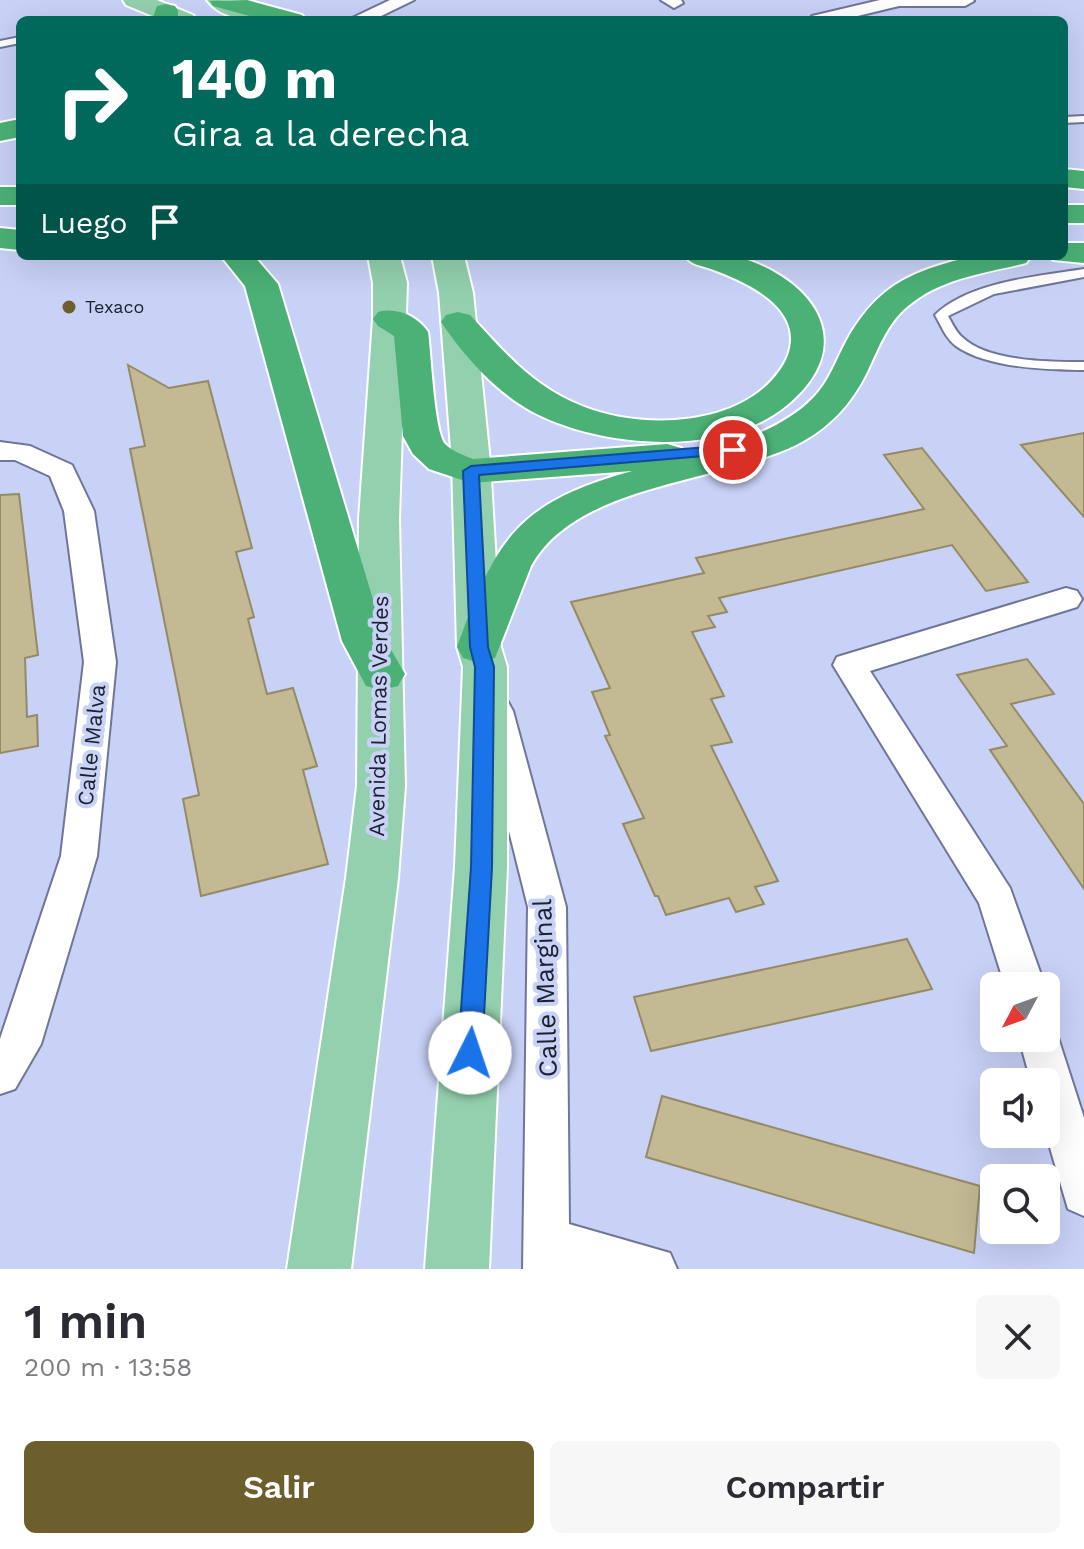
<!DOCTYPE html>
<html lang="es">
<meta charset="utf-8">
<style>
body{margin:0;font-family:"Work Sans",sans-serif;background:#f7f7f7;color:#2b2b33;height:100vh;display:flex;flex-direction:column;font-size:30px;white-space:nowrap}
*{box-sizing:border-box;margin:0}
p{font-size:26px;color:#7c7c81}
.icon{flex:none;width:44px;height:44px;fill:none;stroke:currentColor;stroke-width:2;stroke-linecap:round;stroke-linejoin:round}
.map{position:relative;height:1269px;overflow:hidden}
.sheet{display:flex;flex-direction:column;background:#fff;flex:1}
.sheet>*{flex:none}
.hud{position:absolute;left:16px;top:16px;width:1052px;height:244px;border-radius:12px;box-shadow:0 8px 32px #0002;background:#00695c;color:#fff;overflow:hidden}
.needle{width:52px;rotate:229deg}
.fabs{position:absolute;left:980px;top:972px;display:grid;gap:16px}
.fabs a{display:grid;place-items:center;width:80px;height:80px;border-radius:12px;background:#fff;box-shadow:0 8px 32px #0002;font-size:40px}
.pin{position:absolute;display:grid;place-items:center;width:68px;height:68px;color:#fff;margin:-34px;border:4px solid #fff;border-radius:50%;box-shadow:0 2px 8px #0007}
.me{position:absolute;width:88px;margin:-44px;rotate:4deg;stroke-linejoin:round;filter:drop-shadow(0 0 6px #0008)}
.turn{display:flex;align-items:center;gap:28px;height:168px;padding:0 24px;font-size:36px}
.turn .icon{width:104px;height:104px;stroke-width:2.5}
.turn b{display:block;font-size:56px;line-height:68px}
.then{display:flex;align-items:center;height:76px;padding:0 24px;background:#0003;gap:16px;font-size:30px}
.round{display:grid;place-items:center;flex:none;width:84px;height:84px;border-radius:12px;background:#f7f7f7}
.summary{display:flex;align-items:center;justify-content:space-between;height:136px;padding:0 24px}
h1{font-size:48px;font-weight:600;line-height:60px}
.button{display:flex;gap:16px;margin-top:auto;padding:16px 24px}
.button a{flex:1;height:92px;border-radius:12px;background:#6c5f2c;color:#fff;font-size:32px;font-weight:600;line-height:92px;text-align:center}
.button a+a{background:#f7f7f7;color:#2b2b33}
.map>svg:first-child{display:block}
.building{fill:#c3b993;stroke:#948a66;stroke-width:2}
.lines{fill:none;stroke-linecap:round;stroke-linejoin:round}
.service-casing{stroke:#6f7698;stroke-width:4}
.minor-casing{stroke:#6f7698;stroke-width:4}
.primary-casing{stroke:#fff;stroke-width:4}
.motorway-casing{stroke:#fff;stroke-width:4}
.service{fill:#fff;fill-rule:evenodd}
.minor{fill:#fff;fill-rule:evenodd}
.primary{fill:#93d0ad;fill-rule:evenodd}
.motorway{fill:#4bb176;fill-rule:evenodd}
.route{fill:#1a73e8;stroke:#114b97;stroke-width:2}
.poi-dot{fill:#6c5f2c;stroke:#c8d1f6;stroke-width:3}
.labels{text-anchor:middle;stroke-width:8;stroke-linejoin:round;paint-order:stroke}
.far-poi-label{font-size:18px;fill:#1d202e;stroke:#c8d1f6;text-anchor:start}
.street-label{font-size:22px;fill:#1d202e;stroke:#c8d1f6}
.near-street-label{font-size:26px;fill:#1d202e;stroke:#c8d1f6}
</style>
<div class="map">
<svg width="1084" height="1269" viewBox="0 0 1084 1269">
<rect width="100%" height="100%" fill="#c8d1f6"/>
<!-- building -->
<path class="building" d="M 128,365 L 169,388 L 208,381 L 252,548 L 236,552 L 254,617 L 248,619 L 267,694 L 293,688 L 317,766 L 303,770 L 328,864 L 201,896 L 183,799 L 199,795 L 130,449 L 145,446 Z
M 1084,433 L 1084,517 L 1021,445 Z
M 922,448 L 1028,582 L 986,591 L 952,545 L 719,598 L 727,612 L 708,616 L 715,627 L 692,632 L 724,696 L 711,699 L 732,742 L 711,746 L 778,881 L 755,887 L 764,904 L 736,912 L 729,898 L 666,915 L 658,896 L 655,896 L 623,824 L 644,818 L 605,736 L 610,735 L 592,692 L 610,688 L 571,602 L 704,573 L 696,558 L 924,509 L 884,455 Z
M 19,494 L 38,655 L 25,658 L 27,717 L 37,715 L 38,746 L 0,753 L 0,495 Z
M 1027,659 L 1054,694 L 1011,704 L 1084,804 L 1084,889 L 990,750 L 1007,746 L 957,675 Z
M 907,939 L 932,989 L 651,1051 L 634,997 Z
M 662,1096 L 980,1186 L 974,1253 L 646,1157 Z"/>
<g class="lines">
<defs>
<path id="service" d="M 20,37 L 20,43 L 0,47 L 0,41 Z
M 1084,116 L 1084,122 L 1064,123 L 1064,117 Z
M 1084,269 L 1084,277 L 994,294 L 948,316 C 952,323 956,332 962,337 C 987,362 1051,362 1084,362 L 1084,370 C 1047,370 987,368 956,346 C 946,339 941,325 935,315 C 968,282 1039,276 1084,269 Z"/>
<path id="minor" d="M 390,0 L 414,0 L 373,20 L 348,20 Z
M 661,0 L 681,0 L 683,3 L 674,8 Z
M 880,0 L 973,0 L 974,1 L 965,6 L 899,6 L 841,20 L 809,20 L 812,16 Z
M 0,442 L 30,446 L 72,465 L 94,511 L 116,662 L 97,856 L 41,1044 L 15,1089 L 0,1094 L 0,1039 L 61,856 L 84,662 L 64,511 L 50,476 L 15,460 L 0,460 Z
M 1066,588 L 1077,591 L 1082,599 L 1077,607 L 870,671 L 1010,888 L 1045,986 L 1005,986 L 979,903 L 833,665 L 837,657 Z
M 496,698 L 508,702 L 513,711 L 566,907 L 569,1224 L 670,1253 L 677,1269 L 523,1269 L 528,907 L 479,711 L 484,702 Z
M 1046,1022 L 1054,1025 L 1084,1118 L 1084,1216 L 1068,1209 L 1046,1134 L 1046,1082 L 1031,1082 L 1019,1038 L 1046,1038 Z"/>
<path id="primary" d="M 123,0 L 157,0 L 193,15 L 197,20 L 162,20 L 126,5 Z
M 207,0 C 229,0 256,0 271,20 C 248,20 222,20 207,0 Z
M 368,256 L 400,256 L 407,283 L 399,519 L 405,786 L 398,878 L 351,1269 L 287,1269 L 346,878 L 357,786 L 359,519 L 373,319 L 373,283 Z
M 432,256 L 464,256 L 473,293 L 490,462 L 501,647 L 507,667 L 507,867 L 489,1269 L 425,1269 L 455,867 L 463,667 L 457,647 L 452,462 L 439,293 Z"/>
<path id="motorway" d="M 247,0 L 302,15 L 306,20 L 264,20 L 213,6 L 210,1 Z
M 166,4 L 175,6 L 178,11 L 178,20 L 152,20 L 157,6 Z
M 20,119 L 20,137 L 0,141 L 0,123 Z
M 1064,169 L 1084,171 L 1084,189 L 1064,187 Z
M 0,187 L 20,187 L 20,205 L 0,205 Z
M 1064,205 L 1084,205 L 1084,223 L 1064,223 Z
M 0,228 L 20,230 L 20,250 L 0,248 Z
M 1064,243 L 1084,243 L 1084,263 L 1053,260 L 1050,256 L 1064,256 Z
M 221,256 L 254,256 L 278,284 L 375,606 L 386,641 L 405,674 L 398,686 L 382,690 L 366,686 L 342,641 L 245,286 Z
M 685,256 C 702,256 723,252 739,257 C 817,281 859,346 786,406 C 722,458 599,448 531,411 C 495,391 464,356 441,322 L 446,315 L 458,312 L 470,315 C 504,352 533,387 582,406 C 641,430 740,428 780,370 C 791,355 795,336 786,319 C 773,294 736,278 711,269 C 700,265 691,265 685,256 Z
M 974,256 L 1031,256 L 1026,263 C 986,273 941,278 908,306 C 887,323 878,349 867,372 C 851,405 828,429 796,445 C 718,483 576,484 531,566 L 495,658 L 479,663 L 463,658 L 457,647 C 496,539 517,503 632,471 L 471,483 L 429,469 L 413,454 L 403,436 L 394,336 L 378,326 L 373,319 L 378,312 C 397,307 417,316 428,332 C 431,353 434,431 445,444 C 452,451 463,455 473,459 L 667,444 L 681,448 L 686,456 C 729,445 781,431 813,398 C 829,382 836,360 847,340 C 878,284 914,270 974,256 Z"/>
</defs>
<!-- service casing -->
<use href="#service" class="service-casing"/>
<!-- minor casing -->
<use href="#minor" class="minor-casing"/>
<!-- primary casing -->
<use href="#primary" class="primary-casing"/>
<!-- motorway casing -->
<use href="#motorway" class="motorway-casing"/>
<!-- service -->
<use href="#service" class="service"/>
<!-- minor -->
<use href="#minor" class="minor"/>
<!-- primary -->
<use href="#primary" class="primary"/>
<!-- motorway -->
<use href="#motorway" class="motorway"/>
</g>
<!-- route -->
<path class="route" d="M 733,445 L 739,447 L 739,453 L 479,475 L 488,647 L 494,667 L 492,867 L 482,1053 L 478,1060 L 470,1063 L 461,1060 L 458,1053 L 471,867 L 475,667 L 470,647 L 463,471 L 471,466 Z"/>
<!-- markers -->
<circle class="poi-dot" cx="69" cy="307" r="8"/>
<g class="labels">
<!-- far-poi labels -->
<g class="far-poi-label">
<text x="85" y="313">Texaco</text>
</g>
<!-- street labels -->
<g class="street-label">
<text transform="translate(378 716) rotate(-89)" y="8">Avenida Lomas Verdes</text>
<text transform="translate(91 745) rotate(-84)" y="8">Calle Malva</text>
</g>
<!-- near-street labels -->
<g class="near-street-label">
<text transform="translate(545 988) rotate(-92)" y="9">Calle Marginal</text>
</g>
</g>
</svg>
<div class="fabs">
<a><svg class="needle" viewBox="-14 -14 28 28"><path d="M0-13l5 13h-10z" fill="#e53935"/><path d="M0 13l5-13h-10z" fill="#7c7c81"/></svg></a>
<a><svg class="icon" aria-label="sound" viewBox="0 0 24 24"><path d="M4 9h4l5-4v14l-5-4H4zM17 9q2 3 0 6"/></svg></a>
<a><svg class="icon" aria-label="search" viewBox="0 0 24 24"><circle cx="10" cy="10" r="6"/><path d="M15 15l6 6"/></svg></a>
</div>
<div class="pin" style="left:733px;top:450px;background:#d93025"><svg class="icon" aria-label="arrive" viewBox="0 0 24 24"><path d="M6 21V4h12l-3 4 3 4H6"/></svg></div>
<svg class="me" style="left:470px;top:1053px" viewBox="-20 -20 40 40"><circle r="19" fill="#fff"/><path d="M0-13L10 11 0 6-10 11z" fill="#1a73e8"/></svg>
<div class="hud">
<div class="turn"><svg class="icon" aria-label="right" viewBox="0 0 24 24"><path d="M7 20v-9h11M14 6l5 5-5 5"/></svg><div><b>140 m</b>Gira a la derecha</div></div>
<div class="then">Luego<svg class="icon" aria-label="arrive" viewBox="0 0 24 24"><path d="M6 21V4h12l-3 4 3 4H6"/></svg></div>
</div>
</div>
<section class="sheet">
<div class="summary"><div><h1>1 min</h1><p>200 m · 13:58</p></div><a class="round"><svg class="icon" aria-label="close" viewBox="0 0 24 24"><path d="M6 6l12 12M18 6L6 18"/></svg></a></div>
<div class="button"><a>Salir</a><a>Compartir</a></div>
</section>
